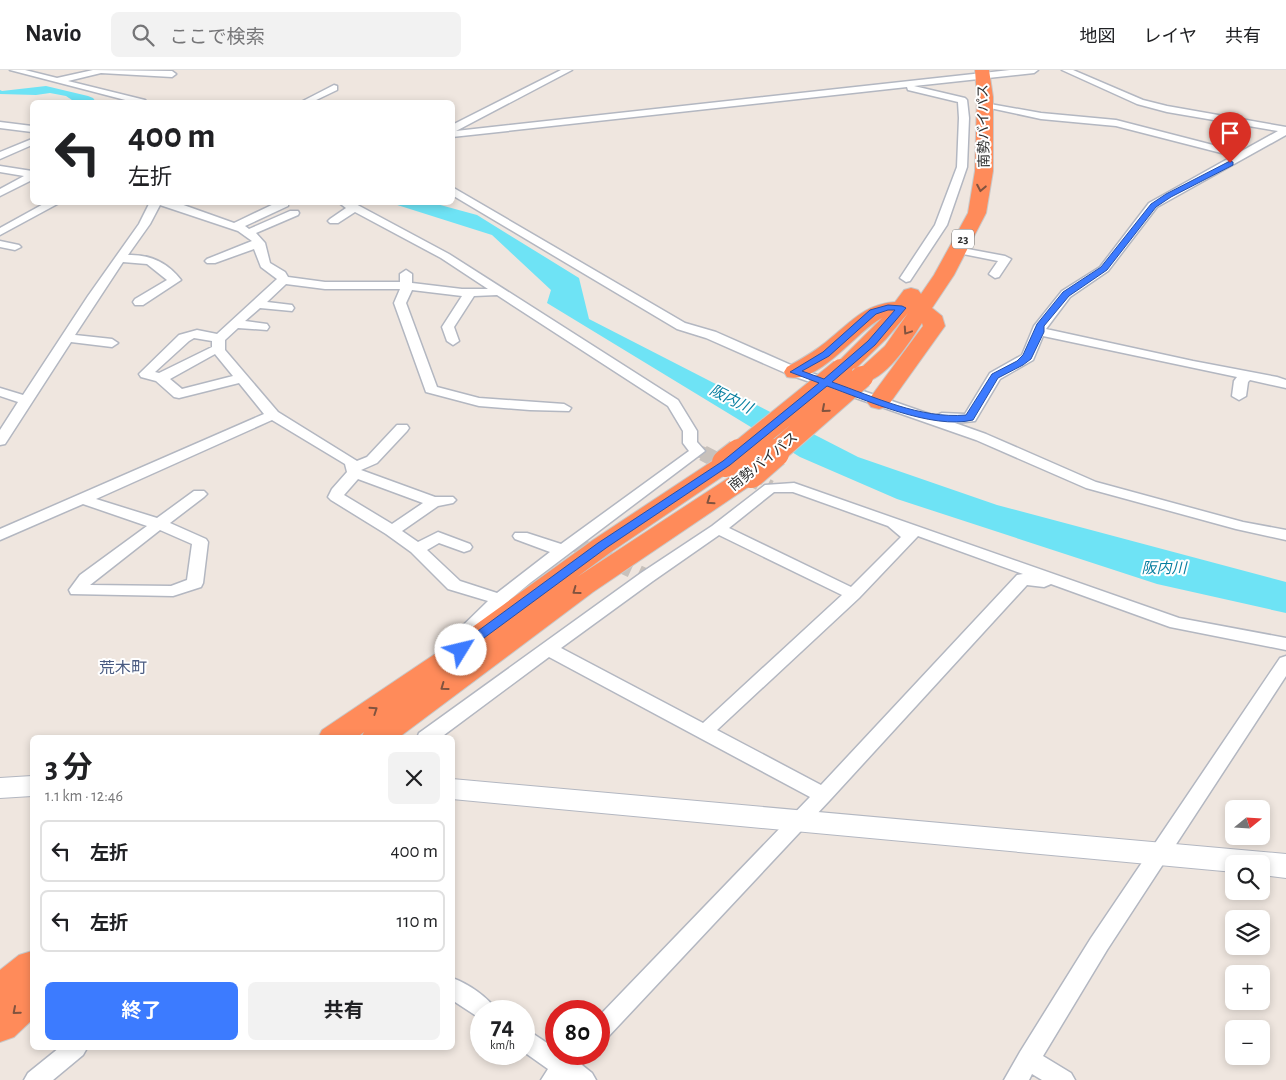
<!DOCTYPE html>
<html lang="ja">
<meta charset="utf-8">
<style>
body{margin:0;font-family:"Alegreya Sans","Noto Sans JP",sans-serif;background:#f2f2f2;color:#202124;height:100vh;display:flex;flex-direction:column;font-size:19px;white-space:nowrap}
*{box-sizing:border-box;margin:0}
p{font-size:16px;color:#757577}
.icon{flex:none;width:28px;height:28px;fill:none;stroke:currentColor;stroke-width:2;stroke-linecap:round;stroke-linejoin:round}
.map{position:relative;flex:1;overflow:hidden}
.sheet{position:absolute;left:30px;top:665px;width:425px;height:315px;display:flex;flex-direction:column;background:#fff;border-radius:8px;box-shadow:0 2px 8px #0003}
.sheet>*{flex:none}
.banner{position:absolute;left:30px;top:30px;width:425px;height:105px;border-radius:8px;box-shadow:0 2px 8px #0003;background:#fff;color:#202124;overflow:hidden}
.needle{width:32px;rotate:72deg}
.fabs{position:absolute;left:1225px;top:730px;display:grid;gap:10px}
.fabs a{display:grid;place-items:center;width:45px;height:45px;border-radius:8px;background:#fff;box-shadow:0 2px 8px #0003;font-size:25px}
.speed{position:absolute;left:470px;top:930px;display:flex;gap:10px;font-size:25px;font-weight:700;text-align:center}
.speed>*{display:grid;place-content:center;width:65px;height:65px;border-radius:50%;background:#fff;box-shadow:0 2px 8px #0003;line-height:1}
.speed small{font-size:12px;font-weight:400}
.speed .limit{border:8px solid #d22;background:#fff;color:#111}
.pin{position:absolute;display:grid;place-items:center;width:42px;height:42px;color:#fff;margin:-51px -21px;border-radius:50% 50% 50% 0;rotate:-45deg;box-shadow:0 0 5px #0007}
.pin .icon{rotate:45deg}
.me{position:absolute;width:55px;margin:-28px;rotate:54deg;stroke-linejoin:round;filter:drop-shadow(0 0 4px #0008)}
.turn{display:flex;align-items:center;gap:18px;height:105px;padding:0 15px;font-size:22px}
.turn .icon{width:65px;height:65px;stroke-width:2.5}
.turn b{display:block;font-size:35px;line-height:42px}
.round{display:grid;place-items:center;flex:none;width:52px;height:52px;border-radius:8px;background:#f2f2f2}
.overview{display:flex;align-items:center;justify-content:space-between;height:85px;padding:0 15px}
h1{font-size:30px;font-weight:700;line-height:38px}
.button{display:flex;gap:10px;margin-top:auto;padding:10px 15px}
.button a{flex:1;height:58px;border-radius:8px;background:#3c7bff;color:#fff;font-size:20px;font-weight:700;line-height:58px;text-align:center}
.button a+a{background:#f2f2f2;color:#202124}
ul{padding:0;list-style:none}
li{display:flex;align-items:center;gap:15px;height:62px;margin:0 10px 8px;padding:0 5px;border:2px solid #e0e0e0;border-radius:8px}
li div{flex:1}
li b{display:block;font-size:19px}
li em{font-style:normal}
header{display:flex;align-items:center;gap:30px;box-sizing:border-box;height:70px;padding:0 25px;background:#fff;border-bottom:1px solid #e0e0e0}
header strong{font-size:24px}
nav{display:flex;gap:28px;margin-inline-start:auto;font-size:18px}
.search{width:350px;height:45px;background:#f2f2f2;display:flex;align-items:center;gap:12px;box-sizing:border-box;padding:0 18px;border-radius:8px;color:#757577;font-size:19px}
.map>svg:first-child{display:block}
.water{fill:#6ee3f5}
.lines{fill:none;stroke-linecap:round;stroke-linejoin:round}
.street-tunnel-far1{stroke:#c8c1bb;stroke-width:12;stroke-dasharray:12 6;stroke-linecap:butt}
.street-tunnel{stroke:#c8c1bb;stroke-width:16;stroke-dasharray:16 8;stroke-linecap:butt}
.street-casing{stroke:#b3b7c1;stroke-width:3}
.secondary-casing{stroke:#b3b7c1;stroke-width:2}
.highway-casing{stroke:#c8c8c8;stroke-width:2}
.street{fill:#fff;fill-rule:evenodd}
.secondary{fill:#fff;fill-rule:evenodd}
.highway{fill:#ff8b5a;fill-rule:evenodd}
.highway-bridge-far1-casing{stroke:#c8c8c8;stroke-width:24;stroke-linecap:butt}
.highway-bridge-casing{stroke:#c8c8c8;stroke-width:30;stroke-linecap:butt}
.highway-bridge-far1{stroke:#ff8b5a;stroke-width:22}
.highway-bridge{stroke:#ff8b5a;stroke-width:28}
.oneway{stroke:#81533f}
.route{fill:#3c7bff;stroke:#2750a6;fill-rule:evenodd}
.labels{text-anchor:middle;stroke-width:4;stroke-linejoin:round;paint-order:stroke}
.shield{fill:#fff;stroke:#6c6c6c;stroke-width:1}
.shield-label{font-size:12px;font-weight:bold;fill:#2d2d2d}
.street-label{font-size:14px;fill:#2d2d2d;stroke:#fff}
.water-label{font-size:15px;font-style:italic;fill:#087fa0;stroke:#fff}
.quarter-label{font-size:16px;fill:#4a5b81;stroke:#fff}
</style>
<header>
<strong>Navio</strong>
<div class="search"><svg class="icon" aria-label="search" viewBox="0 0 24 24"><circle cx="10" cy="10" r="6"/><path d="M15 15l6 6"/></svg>ここで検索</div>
<nav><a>地図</a><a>レイヤ</a><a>共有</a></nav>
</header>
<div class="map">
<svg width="1286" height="1010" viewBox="0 0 1286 1010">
<rect width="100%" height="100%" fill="#efe6df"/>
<!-- water -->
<path class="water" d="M 46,16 L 88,26 L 93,28 L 96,32 L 75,32 L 66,26 L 50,23 L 36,25 L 0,24 L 0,20 L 2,21 Z
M 391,133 L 433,133 L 477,145 L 579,208 L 589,249 L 858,387 L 997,435 L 1286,512 L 1286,543 L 1157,514 L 897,429 L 800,387 L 547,233 L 551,220 L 492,165 Z"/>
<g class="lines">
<!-- street-tunnel-far1 -->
<path class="street-tunnel-far1" d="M 698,381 L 707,384"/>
<!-- street-tunnel -->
<path class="street-tunnel" d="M 703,383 L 770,418
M 573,473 L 647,507"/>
<defs>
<path id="street" d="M 10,0 L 25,0 L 57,8 L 93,0 L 172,1 L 176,4 L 172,7 L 101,3 L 68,11 L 145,30 L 147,32 L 133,32 Z
M 561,0 L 572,0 L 456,61 L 1010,0 L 1038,0 L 1034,3 L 914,16 L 965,28 L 967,30 L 969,48 L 967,97 L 947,155 L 910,211 L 906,212 L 900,208 L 935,155 L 957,97 L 959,48 L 958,32 L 908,20 L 907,17 L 452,67 L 452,55 Z
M 1062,0 L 1073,0 L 1143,30 L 1167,36 L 1286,57 L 1286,65 L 1157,137 L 1108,201 L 1070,227 L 1046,259 L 1193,291 L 1277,307 L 1286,310 L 1286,318 L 1250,310 L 1248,312 L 1246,326 L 1239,330 L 1232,326 L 1234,311 L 1237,307 L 1043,266 L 1033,290 L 1000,309 L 975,351 L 955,353 L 986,364 L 1096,412 L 1243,452 L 1286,460 L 1286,470 L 1236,459 L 1086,418 L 976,370 L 790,305 L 706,268 L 677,259 L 452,125 L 452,117 L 685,253 L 716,262 L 800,299 L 935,346 L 942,343 L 965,344 L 990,303 L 1022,285 L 1034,256 L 1062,221 L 1100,197 L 1149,133 L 1233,86 L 1116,56 L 1041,49 L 990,38 L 990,34 L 1041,43 L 1116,50 L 1240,82 L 1278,61 L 1167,42 L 1137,34 Z
M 334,15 L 337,16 L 337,20 L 312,32 L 301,32 Z
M 0,52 L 32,56 L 32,62 L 0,58 Z
M 32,69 L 32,75 L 0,89 L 0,82 Z
M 0,96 L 32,101 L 32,110 L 0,126 L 0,119 L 24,106 L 0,102 Z
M 47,132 L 61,132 L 0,165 L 0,158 Z
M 150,132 L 175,132 L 234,153 L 278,132 L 288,132 L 288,136 L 245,156 L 249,159 L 290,141 L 298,141 L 299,143 L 298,145 L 256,163 L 265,173 L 270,193 L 285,202 L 288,207 L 325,212 L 400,212 L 400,204 L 406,200 L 412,204 L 412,213 L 462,219 L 488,219 L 441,188 L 355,142 L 338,153 L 330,153 L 328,151 L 330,149 L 346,138 L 338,132 L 352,132 L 449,184 L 678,330 L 697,361 L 697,372 L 705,381 L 530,513 L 506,533 L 459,579 L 453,581 L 447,579 L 444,575 L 447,571 L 488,531 L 448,519 L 411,482 L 386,464 L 331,430 L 328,427 L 332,419 L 347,402 L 345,394 L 272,350 L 96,429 L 157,448 L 194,421 L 204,421 L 207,424 L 204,427 L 170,453 L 206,469 L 208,472 L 203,513 L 201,517 L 173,526 L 71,524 L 69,520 L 80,505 L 147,456 L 83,434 L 0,470 L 0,459 L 264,344 L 239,313 L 179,328 L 174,327 L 156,311 L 141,307 L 139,304 L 179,265 L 197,260 L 217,264 L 277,209 L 261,197 L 254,179 L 215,193 L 207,193 L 205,191 L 207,189 L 252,171 L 238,161 L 160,135 L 150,154 L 128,185 C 150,184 168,193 181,210 L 143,235 L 135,235 L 133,232 L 135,229 L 167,210 L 147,194 L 123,192 L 75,265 L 112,269 L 118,273 L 112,277 L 71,272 L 7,371 L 5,374 L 0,375 L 0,360 L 18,332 L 0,326 L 0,318 L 23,325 L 88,226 L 139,154 ZM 286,214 L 325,219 L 400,219 L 394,233 L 426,322 L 479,336 L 530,340 L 569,341 L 571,338 L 564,334 L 479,328 L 437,317 L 406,233 L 412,220 L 462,226 L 442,257 L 447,271 L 453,275 L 459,271 L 454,257 L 474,226 L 497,225 L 668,336 L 683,361 L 683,373 L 689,381 L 561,474 L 527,463 L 515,463 L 513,466 L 515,469 L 550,482 L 497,523 L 460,511 L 427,480 L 439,473 L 464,482 L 470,480 L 472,477 L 470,474 L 438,462 L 418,472 L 402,461 L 438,436 L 453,433 L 456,430 L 453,427 L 435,427 L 361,400 L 377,393 L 407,361 L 409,358 L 407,355 L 397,355 L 367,387 L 357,391 L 278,342 L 225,280 L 225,270 L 238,258 L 267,260 L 269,257 L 267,254 L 245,251 L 260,238 L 292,241 L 294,238 L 292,235 L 267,232 ZM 194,268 L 212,271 L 212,277 L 159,303 L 155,302 L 189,271 ZM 215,284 L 233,306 L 182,319 L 170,309 ZM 358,409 L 423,433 L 392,454 L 344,425 ZM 160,460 L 192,474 L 187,510 L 171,516 L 90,515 Z
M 0,171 L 19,175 L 21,177 L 15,180 L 0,177 Z
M 957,177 L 1005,186 L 1011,189 L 999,207 L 995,208 L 989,204 L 998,191 L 953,182 L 951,180 L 953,178 Z
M 794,413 L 1179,548 L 1286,568 L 1286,580 L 1170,557 L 1051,514 L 1044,517 L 1027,515 L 830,730 L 607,968 L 599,971 L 599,946 L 810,727 L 549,587 L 440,668 L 417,668 L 419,663 L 641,503 L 712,456 L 765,415 ZM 774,422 L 793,422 L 888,456 L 901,467 L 851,517 L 729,458 ZM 719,465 L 842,525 L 703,653 L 561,578 L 653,511 ZM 918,466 L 1023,504 L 1017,505 L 821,715 L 717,660 L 859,528 Z
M 1286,586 L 1286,606 L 1107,880 L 1043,986 L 1071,1003 L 1075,1010 L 1042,1010 L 1032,1004 L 1029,1010 L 1004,1010 L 1020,982 L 1091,868 L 1280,588 Z
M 452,908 C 467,913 490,928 496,941 L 481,941 L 481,949 L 452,930 Z
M 524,960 L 532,963 L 556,979 L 556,984 L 589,984 L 582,995 L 592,1003 L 596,1010 L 541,1010 L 548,999 L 524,982 Z
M 59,978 L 87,978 L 83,985 L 53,1010 L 24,1010 L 28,1003 Z"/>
<path id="secondary" d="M 32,706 L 32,726 L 0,728 L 0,708 Z
M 452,709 L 1286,784 L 1286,808 L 1261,805 L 1261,794 L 1234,794 L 1234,802 L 452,729 Z"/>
<path id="highway" d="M 975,0 L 989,0 L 993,27 L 993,101 L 986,143 L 954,205 L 932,238 L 942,246 L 945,256 L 887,337 L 879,339 L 871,337 L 867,332 L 923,256 L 922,253 C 909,273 881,319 854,312 L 851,307 L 885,276 L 908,243 L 886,269 L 849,305 L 841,307 L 833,305 L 830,300 L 882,248 C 855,262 819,315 787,307 L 784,302 L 787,297 C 801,289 814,282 826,272 C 849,254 864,234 895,232 L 904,220 L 911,218 L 918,220 L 921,224 L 934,205 L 968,143 L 975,101 L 977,27 Z
M 726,386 L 735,388 L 738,393 L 735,398 L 611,482 L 577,507 L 742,399 L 751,397 L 760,399 L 763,404 L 760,409 L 593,522 L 398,668 L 361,668 L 364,662 L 356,668 L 318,668 L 322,660 L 435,584 L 593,470 L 717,388 Z
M 32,881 L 32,950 L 14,967 L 0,972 L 0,900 L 19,885 Z"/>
</defs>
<!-- street casing -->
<use href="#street" class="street-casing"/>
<!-- secondary casing -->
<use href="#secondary" class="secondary-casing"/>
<!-- highway casing -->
<use href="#highway" class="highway-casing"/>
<!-- street -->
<use href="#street" class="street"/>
<!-- secondary -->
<use href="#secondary" class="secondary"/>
<!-- highway -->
<use href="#highway" class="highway"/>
<defs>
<path id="highway-bridge-far1" d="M 737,384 L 841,300
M 774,384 L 862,307"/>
<path id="highway-bridge" d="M 726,393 L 739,383
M 751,404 L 775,383"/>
</defs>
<!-- highway-bridge-far1 casing -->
<use href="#highway-bridge-far1" class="highway-bridge-far1-casing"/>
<!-- highway-bridge casing -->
<use href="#highway-bridge" class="highway-bridge-casing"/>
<!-- highway-bridge-far1 -->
<use href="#highway-bridge-far1" class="highway-bridge-far1"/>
<!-- highway-bridge -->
<use href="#highway-bridge" class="highway-bridge"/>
</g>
<!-- one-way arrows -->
<defs><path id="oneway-chevron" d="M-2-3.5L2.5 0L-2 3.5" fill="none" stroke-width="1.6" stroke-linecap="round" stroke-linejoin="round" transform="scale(1.25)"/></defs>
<g class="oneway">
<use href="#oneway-chevron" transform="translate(981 118) rotate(101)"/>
<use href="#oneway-chevron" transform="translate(907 261) rotate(124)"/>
<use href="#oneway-chevron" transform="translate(825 339) rotate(139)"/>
<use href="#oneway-chevron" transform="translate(710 431) rotate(146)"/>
<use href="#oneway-chevron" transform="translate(576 521) rotate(144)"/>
<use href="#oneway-chevron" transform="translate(444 617) rotate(144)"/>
<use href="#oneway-chevron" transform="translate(374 640) rotate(-34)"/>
<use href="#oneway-chevron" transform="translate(16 941) rotate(139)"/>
</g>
<!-- route -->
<path class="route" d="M 1230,91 L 1233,92 L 1233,95 L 1171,127 L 1156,137 L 1107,200 L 1069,226 L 1044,256 L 1044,262 L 1031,289 L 1023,295 L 998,308 L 973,350 C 932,360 866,330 827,316 L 730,395 L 606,478 L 465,582 L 456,582 L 455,580 L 456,577 L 598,473 L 723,391 L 819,313 L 790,302 L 823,282 L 870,240 L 888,235 L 902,236 L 906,238 L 875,275 L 832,312 C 875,327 920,349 966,345 L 992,304 L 1017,291 L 1023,285 L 1037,254 L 1063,222 L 1101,197 L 1151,134 L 1166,124 ZM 888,240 L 895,240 L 868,271 L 824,309 L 802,301 L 829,286 L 876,244 Z"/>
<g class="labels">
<!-- shield labels -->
<rect class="shield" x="952" y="159.5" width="22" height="19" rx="4"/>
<g class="shield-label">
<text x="963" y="173">23</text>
</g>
<!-- street labels -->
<g class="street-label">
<text transform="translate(983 56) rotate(-91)" y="5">南勢バイパス</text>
<text transform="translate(763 391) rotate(-39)" y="5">南勢バイパス</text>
</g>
<!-- water labels -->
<g class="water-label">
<text transform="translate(731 329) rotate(27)" y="5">阪内川</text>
<text x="1164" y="503">阪内川</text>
</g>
<!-- quarter labels -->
<g class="quarter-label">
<text x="123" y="603">荒木町</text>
</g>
</g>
</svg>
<div class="fabs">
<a><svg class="needle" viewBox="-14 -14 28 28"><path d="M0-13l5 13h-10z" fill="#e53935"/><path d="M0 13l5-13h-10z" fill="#757577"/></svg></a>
<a><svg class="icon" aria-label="search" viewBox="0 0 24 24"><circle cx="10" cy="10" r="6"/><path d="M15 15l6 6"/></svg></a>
<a><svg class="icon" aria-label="layers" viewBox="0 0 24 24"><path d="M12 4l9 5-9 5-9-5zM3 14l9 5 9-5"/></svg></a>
<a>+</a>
<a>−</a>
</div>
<div class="speed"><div>74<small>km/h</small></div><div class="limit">80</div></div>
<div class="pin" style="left:1230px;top:93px;background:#d93025"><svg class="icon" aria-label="arrive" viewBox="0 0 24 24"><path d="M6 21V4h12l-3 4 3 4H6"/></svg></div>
<svg class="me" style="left:461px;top:580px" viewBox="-20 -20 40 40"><circle r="19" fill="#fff"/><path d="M0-13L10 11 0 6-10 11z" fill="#3c7bff"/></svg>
<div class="banner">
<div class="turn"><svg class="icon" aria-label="left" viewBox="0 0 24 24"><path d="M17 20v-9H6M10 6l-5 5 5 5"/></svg><div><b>400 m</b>左折</div></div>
</div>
<section class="sheet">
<div class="overview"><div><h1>3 分</h1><p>1.1 km · 12:46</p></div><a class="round"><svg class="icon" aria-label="close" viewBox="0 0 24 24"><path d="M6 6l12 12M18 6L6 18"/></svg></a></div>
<ul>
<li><svg class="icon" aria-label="left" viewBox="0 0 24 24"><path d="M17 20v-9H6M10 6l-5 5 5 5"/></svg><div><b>左折</b></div><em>400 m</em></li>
<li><svg class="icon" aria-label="left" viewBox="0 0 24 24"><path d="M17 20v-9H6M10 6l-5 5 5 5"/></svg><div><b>左折</b></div><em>110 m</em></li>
</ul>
<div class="button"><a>終了</a><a>共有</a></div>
</section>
</div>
